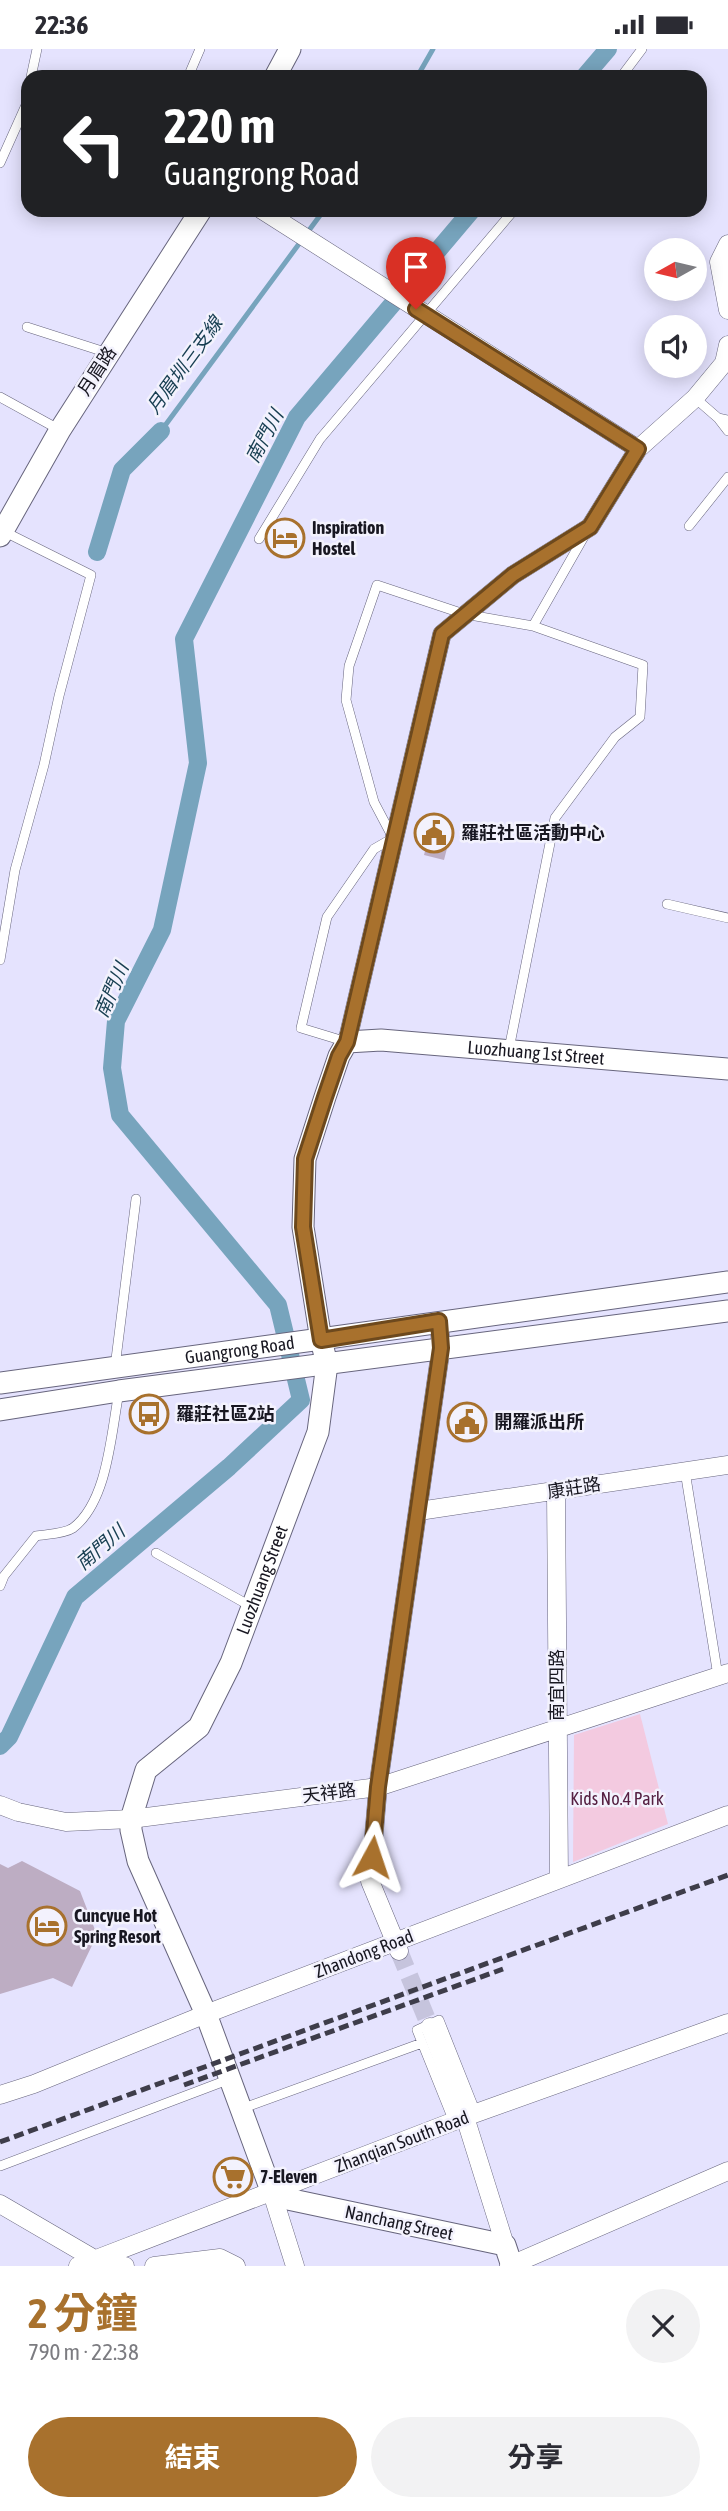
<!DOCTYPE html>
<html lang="zh-TW">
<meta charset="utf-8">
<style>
body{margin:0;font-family:"Asap Condensed","Noto Sans TC",sans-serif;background:#f2f2f3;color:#2b2b33;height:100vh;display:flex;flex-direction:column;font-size:26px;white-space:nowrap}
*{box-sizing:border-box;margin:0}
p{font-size:23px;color:#7c7c81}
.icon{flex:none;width:38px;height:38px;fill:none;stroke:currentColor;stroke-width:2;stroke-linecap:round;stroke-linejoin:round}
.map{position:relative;height:2217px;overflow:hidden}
.side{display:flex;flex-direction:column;background:#fff;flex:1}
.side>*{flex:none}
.banner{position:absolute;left:21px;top:21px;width:686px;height:147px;border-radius:21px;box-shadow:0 4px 18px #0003;background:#202124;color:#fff;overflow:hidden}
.needle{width:46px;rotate:262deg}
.fabs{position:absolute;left:644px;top:189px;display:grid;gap:14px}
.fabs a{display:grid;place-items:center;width:63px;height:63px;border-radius:50%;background:#fff;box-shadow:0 4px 18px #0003;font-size:35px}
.pin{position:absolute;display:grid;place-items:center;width:60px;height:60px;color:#fff;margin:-72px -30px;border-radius:50% 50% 50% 0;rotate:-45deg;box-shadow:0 0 7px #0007}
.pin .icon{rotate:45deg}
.me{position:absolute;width:77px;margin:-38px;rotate:5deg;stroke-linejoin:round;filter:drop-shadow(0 0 5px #0008)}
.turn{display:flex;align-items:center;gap:24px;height:147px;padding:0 28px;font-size:32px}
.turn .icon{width:91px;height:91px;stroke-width:2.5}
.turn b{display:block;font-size:49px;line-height:60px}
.round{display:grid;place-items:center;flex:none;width:74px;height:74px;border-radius:37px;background:#f2f2f3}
.headline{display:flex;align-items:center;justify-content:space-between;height:119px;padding:0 28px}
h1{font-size:42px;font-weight:700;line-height:52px;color:#a8712d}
.button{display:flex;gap:14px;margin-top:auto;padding:14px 28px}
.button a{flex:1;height:80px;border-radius:42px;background:#a8712d;color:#fff;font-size:28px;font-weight:700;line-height:80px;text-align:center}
.button a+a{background:#f2f2f3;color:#2b2b33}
.status{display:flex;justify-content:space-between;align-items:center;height:49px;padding:0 35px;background:#fff;direction:ltr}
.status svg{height:19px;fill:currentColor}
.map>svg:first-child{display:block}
.green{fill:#f3cae0}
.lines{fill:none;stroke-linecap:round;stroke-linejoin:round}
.stream{stroke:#77a4bd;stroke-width:5}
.canal{stroke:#77a4bd;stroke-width:18}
.building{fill:#bdadc3}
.minor-tunnel{stroke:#c6c4dd;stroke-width:18;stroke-dasharray:18 9;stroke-linecap:butt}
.service-casing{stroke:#67657d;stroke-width:10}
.minor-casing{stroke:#67657d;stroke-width:19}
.tertiary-casing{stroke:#67657d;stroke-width:23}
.service{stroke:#fff;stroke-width:9}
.minor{stroke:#fff;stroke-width:18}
.tertiary{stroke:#fff;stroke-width:21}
.rail{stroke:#3e3d4a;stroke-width:5;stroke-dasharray:10 5;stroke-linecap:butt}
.route-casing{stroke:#6d491d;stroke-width:18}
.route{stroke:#a8712d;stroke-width:12}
.labels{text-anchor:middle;stroke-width:5;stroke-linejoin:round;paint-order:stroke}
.street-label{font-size:18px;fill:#181721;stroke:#f3f2fd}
.poi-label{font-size:18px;font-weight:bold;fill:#181721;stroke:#f3f2fd;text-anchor:start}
.park-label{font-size:18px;fill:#562042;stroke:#f3f2fd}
.water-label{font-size:19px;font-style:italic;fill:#173e51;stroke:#f3f2fd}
</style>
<div class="status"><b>22:36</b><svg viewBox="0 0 49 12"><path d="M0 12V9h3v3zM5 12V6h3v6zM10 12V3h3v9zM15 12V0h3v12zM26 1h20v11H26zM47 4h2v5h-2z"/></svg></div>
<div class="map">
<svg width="728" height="2217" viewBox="0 0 728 2217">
<rect width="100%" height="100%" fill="#e5e3fe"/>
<!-- green -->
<path class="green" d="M 640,1665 L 668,1775 L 573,1813 L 574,1686 Z"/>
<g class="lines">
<!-- stream -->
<path class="stream" d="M 417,28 L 433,0
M 161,382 L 324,161"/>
<!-- canal -->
<path class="canal" d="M 584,28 L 608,0
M 97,503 L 122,421 L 161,382
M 0,1697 L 9,1688 L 75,1548 L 229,1418 L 301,1351 L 278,1256 L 120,1066 L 112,1019 L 116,972 L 162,881 L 198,714 L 184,590 L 297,368 L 472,161"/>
</g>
<!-- building -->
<path class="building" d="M 422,768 L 453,776 L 444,811 L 424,806 L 427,794 L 416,791 Z
M 22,1812 L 80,1842 L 97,1886 L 72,1938 L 53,1929 L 0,1945 L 0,1815 L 8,1819 Z"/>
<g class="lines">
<!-- minor-tunnel -->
<path class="minor-tunnel" d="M 399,1902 L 430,1978"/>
<defs>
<path id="service" d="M 31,28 L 37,0
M 188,28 L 200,0
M 621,28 L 642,0
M 0,114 L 26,56 L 28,44
M 27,278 L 108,304
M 0,348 L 60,381
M 695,349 L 718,369 L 728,371
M 718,369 L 728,382
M 689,477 L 728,428
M 259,490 L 320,390 L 514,161
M 533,577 L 586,484
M 667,855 L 728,869
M 0,911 L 15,821 L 44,716 L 59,647 L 91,526 L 3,482
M 347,993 L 301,979 L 327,868 L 374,800 L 393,789 L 374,753 L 346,651 L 349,617 L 377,536 L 464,565 L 533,577 L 643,616 L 640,668 L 615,688 L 555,769 L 509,1000
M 115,1318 L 136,1150
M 685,1422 L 718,1627
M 156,1504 L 252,1558
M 0,1537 L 4,1527 L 36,1487 C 47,1485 64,1485 73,1479 C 108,1452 111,1384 119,1343
M 241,2060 L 422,1994
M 454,2073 L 417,1981 L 439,1971 L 476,2064
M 0,2117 L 230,2030"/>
<path id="minor" d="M 262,161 L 638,400
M 728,195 L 719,213 L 728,261
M 347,993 L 442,585 L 513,526 L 590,478 L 638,400 L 695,349 L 724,314 L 728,296
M 556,1442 L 559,1830
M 419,1462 L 728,1416
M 0,1756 L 18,1763 L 66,1773 L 131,1770 L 378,1738 L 728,1624
M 399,1902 L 370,1832 L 378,1738 L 441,1299 L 439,1272
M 430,1978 L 465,2068 L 505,2196
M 0,2046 L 34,2035 L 206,1965 L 728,1766
M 272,2144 L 295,2217
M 0,2155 L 96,2211 L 125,2217
M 78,2217 L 465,2068 L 728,1974
M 154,2217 L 220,2209 L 236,2217
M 509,2217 L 728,2122"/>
<g id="tertiary">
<path d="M 275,28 L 290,0"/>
<path d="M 0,487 L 60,381 L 201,161"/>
<path id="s1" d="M 0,1334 C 243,1302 485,1266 728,1233"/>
<path d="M 0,1361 L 119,1342 L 728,1262"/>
<path id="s2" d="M 512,2217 L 505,2196 L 283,2149 L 272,2144 L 206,1965 L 138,1812 L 131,1781 L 131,1770 L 146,1721 L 199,1678 L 231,1614 L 318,1383 L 327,1315 L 321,1291 L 303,1178 L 305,1110 L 325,1048 L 339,1007 L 347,993 L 381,991 L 728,1020"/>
</g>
</defs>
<!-- service casing -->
<use href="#service" class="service-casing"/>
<!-- minor casing -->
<use href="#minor" class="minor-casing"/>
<!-- tertiary casing -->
<use href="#tertiary" class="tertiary-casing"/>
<!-- service -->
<use href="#service" class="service"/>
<!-- minor -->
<use href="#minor" class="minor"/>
<!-- tertiary -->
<use href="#tertiary" class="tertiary"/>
<!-- rail -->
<path class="rail" d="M 184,2036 L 503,1920
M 0,2093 L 728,1826"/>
</g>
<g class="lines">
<defs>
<path id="route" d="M 372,1808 L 378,1738 L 441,1299 L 439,1272 L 321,1291 L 303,1178 L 305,1110 L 325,1048 L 339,1007 L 347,993 L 442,585 L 513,526 L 590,478 L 638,400 L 416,260"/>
</defs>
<!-- route casing -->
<use href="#route" class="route-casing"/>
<!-- route -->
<use href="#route" class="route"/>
</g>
<!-- icons -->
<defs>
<symbol id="hotel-ring" viewBox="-11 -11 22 22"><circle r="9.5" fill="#f3f2fd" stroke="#a8712d" stroke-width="1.5"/><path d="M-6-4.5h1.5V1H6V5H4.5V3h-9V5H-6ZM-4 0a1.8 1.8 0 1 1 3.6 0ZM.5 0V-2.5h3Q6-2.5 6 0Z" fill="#a8712d"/></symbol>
<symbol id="civic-ring" viewBox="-11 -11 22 22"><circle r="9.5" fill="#f3f2fd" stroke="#a8712d" stroke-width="1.5"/><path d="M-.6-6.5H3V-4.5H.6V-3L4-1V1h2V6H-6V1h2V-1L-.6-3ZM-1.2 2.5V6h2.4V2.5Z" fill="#a8712d"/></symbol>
<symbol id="bus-ring" viewBox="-11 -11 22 22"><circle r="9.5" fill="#f3f2fd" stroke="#a8712d" stroke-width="1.5"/><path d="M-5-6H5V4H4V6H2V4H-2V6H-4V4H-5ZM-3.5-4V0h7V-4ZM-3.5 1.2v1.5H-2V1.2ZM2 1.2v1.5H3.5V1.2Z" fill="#a8712d"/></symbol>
<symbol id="supermarket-ring" viewBox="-11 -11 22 22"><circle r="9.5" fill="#f3f2fd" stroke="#a8712d" stroke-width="1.5"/><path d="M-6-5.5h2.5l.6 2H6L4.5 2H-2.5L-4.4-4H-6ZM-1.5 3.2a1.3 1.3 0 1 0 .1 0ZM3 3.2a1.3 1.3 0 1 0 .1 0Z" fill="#a8712d"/></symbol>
</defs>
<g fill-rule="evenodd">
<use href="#hotel-ring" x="263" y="467" width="44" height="44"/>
<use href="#civic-ring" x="412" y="762" width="44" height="44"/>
<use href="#bus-ring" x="127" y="1343" width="44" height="44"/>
<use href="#civic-ring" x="445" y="1351" width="44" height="44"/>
<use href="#hotel-ring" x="25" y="1855" width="44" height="44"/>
<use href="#supermarket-ring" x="211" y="2106" width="44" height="44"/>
</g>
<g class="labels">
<!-- street labels -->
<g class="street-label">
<text transform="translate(97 322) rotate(-57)" y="6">月眉路</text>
<text dy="6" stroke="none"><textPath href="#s2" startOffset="1690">Luozhuang 1st Street</textPath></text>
<text dy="6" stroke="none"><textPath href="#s1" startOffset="242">Guangrong Road</textPath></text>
<text transform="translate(574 1439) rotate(-9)" y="6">康莊路</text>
<text dy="6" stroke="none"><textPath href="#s2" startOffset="942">Luozhuang Street</textPath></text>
<text transform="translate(557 1636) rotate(-90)" y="6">南宜四路</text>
<text transform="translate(329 1744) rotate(-7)" y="6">天祥路</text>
<text transform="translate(364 1905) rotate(-21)" y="6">Zhandong Road</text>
<text transform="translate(402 2093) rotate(-21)" y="6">Zhanqian South Road</text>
<text transform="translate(399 2174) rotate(12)" y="6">Nanchang Street</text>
</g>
<!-- poi labels -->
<g class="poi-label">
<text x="312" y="485">Inspiration<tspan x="312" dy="21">Hostel</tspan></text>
<text x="461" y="790">羅莊社區活動中心</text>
<text x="176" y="1371">羅莊社區2站</text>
<text x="494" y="1379">開羅派出所</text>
<text x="74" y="1873">Cuncyue Hot<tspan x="74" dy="21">Spring Resort</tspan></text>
<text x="260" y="2134">7-Eleven</text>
</g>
<!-- park labels -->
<g class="park-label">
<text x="617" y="1756">Kids No.4 Park</text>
</g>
<!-- water labels -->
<g class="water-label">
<text transform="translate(184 316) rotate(-54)" y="7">月眉圳三支線</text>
<text transform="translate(264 387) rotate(-62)" y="7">南門川</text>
<text transform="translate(111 941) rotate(-67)" y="7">南門川</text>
<text transform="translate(100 1498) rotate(-41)" y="7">南門川</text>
</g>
</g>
</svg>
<div class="fabs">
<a><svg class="needle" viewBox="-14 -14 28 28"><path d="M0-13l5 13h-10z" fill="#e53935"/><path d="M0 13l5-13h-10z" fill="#7c7c81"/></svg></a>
<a><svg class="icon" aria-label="sound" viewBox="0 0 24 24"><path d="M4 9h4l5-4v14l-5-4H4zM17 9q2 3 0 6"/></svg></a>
</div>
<div class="pin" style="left:416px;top:260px;background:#d93025"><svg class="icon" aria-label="arrive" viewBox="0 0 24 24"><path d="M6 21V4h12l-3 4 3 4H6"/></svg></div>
<svg class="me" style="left:372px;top:1808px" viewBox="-20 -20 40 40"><path d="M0-17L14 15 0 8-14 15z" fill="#a8712d" stroke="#fff" stroke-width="4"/></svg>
<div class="banner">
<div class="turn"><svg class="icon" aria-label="left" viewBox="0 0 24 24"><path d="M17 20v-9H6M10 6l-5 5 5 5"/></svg><div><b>220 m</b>Guangrong Road</div></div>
</div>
</div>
<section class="side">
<div class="headline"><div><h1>2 分鐘</h1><p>790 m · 22:38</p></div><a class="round"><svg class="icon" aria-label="close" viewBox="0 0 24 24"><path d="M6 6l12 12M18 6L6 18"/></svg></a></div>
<div class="button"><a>結束</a><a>分享</a></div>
</section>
